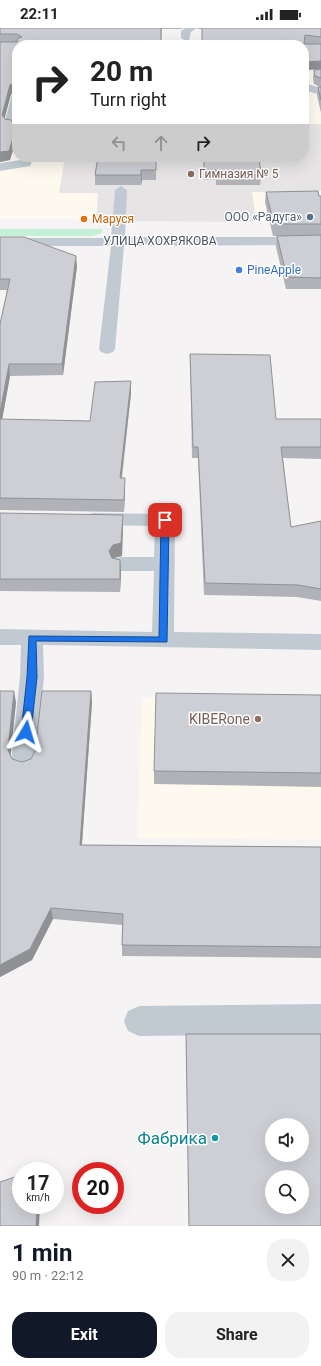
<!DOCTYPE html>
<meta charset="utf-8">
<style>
body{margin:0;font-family:Roboto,sans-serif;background:#f2f2f2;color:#222;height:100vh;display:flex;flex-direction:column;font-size:15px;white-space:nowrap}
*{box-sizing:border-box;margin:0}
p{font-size:13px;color:#767676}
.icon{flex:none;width:22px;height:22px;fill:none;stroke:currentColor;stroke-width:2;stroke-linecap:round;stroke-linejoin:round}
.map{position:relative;height:1198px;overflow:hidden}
.side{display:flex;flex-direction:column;background:#fff;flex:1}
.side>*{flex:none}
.hud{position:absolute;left:12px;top:12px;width:297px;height:122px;border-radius:16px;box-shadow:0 4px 16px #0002;background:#fff;color:#222;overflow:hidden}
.controls{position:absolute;left:265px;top:1090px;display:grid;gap:8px}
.controls a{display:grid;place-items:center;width:44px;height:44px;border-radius:50%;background:#fff;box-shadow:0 4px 16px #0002;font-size:20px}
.speed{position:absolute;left:12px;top:1134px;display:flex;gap:8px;font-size:20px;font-weight:700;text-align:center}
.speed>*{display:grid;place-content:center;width:52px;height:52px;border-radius:50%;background:#fff;box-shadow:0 4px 16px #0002;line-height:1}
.speed small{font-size:10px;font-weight:400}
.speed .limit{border:6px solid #d22;background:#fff;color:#111}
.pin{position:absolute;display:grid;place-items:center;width:34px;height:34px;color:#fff;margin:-17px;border-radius:8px;box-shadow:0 2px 6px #0006}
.me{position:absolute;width:44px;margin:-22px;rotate:7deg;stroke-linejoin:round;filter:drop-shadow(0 0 3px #0008)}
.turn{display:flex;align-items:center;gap:14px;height:84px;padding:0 12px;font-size:18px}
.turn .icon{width:52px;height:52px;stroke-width:2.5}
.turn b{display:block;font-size:28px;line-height:34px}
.lanes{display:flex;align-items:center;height:38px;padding:0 12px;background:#0003;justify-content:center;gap:20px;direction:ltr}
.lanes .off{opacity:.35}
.round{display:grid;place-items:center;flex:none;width:42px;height:42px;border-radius:16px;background:#f2f2f2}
.overview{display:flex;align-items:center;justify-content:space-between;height:68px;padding:0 12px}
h1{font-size:24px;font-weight:700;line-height:30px;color:#111827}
.action{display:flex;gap:8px;margin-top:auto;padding:8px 12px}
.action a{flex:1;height:46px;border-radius:16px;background:#111827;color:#fff;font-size:16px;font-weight:700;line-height:46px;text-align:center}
.action a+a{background:#f2f2f2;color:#222}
.status{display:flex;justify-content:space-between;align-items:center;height:28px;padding:0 20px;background:#fff;direction:ltr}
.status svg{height:11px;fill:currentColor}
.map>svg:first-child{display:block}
.commercial{fill:#fdf9ef}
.education{fill:#e6e4e5}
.green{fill:#c3f1d5}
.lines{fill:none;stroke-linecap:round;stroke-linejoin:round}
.minor{fill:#c1cad2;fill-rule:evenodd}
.wall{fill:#b0b2b7}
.shaded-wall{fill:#909195}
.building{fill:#cdcfd5;stroke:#909195;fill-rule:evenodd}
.route{fill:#1a73e8;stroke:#114b97}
.education-dot{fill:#8d6e63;stroke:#fff;stroke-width:1.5}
.service-dot{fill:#5c6f8a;stroke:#fff;stroke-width:1.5}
.food-dot{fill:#e8710a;stroke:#fff;stroke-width:1.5}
.shop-dot{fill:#3f7fe0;stroke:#fff;stroke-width:1.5}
.culture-dot{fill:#0f9aa8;stroke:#fff;stroke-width:1.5}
.labels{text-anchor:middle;stroke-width:3;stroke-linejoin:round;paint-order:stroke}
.far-education-label{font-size:12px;fill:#785e54;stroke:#fff;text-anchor:start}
.far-service-label{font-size:12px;fill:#4e5e75;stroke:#fff;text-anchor:end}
.far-food-label{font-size:12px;fill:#c56008;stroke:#fff;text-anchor:start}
.far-street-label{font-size:12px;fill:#4a5661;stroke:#fff}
.far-shop-label{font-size:12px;fill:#366cbe;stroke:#fff;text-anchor:start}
.education-label{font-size:14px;fill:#785e54;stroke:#fff;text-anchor:end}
.near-culture-label{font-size:17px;fill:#0d838f;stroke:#fff;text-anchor:end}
</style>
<div class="status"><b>22:11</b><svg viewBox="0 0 49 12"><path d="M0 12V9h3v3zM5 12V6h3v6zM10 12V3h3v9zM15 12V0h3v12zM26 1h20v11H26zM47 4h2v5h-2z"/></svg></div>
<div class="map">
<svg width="321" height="1198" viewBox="0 0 321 1198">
<rect width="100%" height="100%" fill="#f5f3f3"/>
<!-- commercial -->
<path class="commercial" d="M 0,28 L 17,28 L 17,129 L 304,129 L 304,29 L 321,29 L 321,196 L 99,192 L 89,191 L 0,191 Z
M 142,670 L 321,672 L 321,812 L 137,810 Z"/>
<!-- education -->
<path class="education" d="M 304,96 L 321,96 L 321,163 L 252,164 L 256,194 L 96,193 L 98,165 L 59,165 L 65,129 L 304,129 Z"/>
<!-- green -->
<path class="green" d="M 0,201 L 102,201 L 102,205 L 92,208 L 0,208 Z"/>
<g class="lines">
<!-- minor -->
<path class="minor" d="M 185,0 L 197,0 L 191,4 L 189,12 L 186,13 L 181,10 L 181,3 Z
M 304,55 L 321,60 L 321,67 L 304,62 Z
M 17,63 L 17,101 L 6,99 L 4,97 L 12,66 Z
M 22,129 L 34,129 L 30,138 L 0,143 L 0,135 L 21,132 Z
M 121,158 L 127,162 L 125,209 L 321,209 L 321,217 L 124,218 L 115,321 L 113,324 L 107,326 L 101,324 L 99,321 L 111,218 L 0,218 L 0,210 L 111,210 L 115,162 Z
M 93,485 L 165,486 L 172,488 L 175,492 L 174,604 L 321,606 L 321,622 L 43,617 L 44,649 L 35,734 L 32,741 L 23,744 L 14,741 L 11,734 L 20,649 L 21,617 L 0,617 L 0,601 L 152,604 L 154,543 L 121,543 L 114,541 L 111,536 L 114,531 L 121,529 L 154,529 L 155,498 L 93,497 L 86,495 L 83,491 L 86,487 Z
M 321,976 L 321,1006 L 139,1008 L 128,1003 L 124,993 L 128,983 L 139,978 Z"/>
</g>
<!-- wall -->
<path class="wall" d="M 0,0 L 183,0 L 181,1 L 162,1 L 161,17 L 17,17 L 17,62 L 11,66 L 4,90 L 5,91 L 16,93 L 17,92 L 17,109 L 10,132 L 0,134 Z
M 197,0 L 321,0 L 321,85 L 317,67 L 318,59 L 320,59 L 314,56 L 313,50 L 314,42 L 318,41 L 304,42 L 304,17 L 202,17 L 202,1 L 198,1 Z
M 98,129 L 156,129 L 156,152 L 142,152 L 141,157 L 95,157 L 95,147 Z
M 204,129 L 259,129 L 261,147 L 260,157 L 216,157 L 216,152 L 204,152 Z
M 266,164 L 321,168 L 321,261 L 286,261 L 276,219 L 277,208 L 299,208 L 273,208 L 265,174 Z
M 0,209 L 77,238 L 63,347 L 10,348 L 2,392 L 90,393 L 131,353 L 131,365 L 122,450 L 125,462 L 124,484 L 0,482 L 0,296 L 7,262 L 0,262 Z
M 190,326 L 276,391 L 321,391 L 321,431 L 283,430 L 291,499 L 321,493 L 321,573 L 297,569 L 204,567 L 198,430 L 192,430 Z
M 0,485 L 123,487 L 123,499 L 122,528 L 113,530 L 120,532 L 121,544 L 120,564 L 0,563 Z
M 0,663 L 16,674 L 10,728 L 12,731 L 22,734 L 31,731 L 91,663 L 92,674 L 82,817 L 321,819 L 321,930 L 122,928 L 122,917 L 123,897 L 53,891 L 32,932 L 0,949 Z
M 321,667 L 321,759 L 154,756 L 154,743 Z
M 186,1006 L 321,1198 L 189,1198 L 186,1016 Z"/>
<!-- shaded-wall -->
<path class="shaded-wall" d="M 321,33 L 321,41 L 304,42 L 305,34 Z
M 16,53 L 17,62 L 11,66 L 3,97 L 2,87 L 10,57 Z
M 17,97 L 17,109 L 10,132 L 0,134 L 0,124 Z
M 141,142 L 142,152 L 141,157 Z
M 76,228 L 77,238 L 63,347 L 62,336 Z
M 9,336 L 10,348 L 0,403 L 0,385 Z
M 131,353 L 131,365 L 120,462 L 120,450 Z
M 125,450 L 125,462 L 124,484 L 124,472 Z
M 123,487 L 123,499 L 122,528 L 114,530 L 110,535 L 109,523 L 113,517 Z
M 120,532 L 121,544 L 120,564 Z
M 14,663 L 16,674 L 10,734 L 8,722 Z
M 91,663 L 92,674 L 81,828 L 80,817 Z
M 51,880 L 53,891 L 32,932 L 0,949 L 0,937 Z
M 37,1177 L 40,1177 L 39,1198 L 36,1198 Z"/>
<!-- building -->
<path class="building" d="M 0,0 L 161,0 L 161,17 L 17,17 L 17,70 L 16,53 L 10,57 L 2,87 L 5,91 L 16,93 L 17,92 L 17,97 L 9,123 L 0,124 L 0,14 L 17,14 L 18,10 L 22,9 L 17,6 L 0,6 Z
M 202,0 L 321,0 L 321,9 L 305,7 L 304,16 L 321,16 L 321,33 L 305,34 L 304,35 L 304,17 L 202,17 Z
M 321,41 L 321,50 L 315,48 L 314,42 Z
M 318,59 L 321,59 L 321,72 Z
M 98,129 L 156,129 L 156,142 L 141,142 L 141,147 L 95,147 Z
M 204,129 L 259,129 L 261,147 L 217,147 L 216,142 L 204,142 Z
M 318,163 L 319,168 L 321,168 L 321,196 L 274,196 L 266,164 Z
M 321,207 L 321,250 L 287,249 L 277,208 Z
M 0,209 L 24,209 L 76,228 L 62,336 L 9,336 L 0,385 L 0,296 L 10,251 L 0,251 Z
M 190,326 L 270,327 L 276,391 L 321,391 L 321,419 L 281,419 L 291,499 L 321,493 L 321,561 L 298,557 L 205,555 L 198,419 L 193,419 Z
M 131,353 L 120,450 L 125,450 L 124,472 L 0,470 L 0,391 L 90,393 L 95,354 Z
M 0,485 L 123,487 L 121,515 L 113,517 L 109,523 L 112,530 L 120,532 L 120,551 L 0,551 Z
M 0,663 L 14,663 L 8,722 L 12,731 L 22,734 L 31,731 L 35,723 L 42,663 L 91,663 L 80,817 L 321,819 L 321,919 L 122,917 L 123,886 L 51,880 L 30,921 L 0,937 Z
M 156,665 L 321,667 L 321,745 L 154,743 Z
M 186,1006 L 321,1006 L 321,1198 L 189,1198 ZM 272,1097 L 302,1097 L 302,1127 L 272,1127 ZM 272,1149 L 302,1149 L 302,1179 L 272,1179 Z
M 40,1141 L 40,1143 L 33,1143 Z
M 21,1147 L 21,1177 L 37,1177 L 36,1198 L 0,1198 L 0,1154 Z"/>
<!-- route -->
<path class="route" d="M 165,489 L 169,492 L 167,614 L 36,613 L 37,649 L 31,704 L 26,708 L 23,707 L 21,704 L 27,649 L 29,608 L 159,609 L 161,492 Z"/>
<!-- markers -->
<g class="education-dot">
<circle cx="191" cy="146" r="4"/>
<circle cx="258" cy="691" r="4"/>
</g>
<circle class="service-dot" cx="310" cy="189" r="4"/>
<circle class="food-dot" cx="84" cy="191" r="4"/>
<circle class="shop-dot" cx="239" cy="242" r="4"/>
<circle class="culture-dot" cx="215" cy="1110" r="4"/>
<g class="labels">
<!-- far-education labels -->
<g class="far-education-label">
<text x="199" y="150">Гимназия № 5</text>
</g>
<!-- far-service labels -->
<g class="far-service-label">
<text x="302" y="193">ООО «Радуга»</text>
</g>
<!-- far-food labels -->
<g class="far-food-label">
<text x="92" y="195">Маруся</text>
</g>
<!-- far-street labels -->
<g class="far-street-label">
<text x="160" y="217">УЛИЦА ХОХРЯКОВА</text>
</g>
<!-- far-shop labels -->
<g class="far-shop-label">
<text x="247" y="246">PineApple</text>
</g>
<!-- education labels -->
<g class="education-label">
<text x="250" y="696">KIBERone</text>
</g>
<!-- near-culture labels -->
<g class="near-culture-label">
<text x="207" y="1116">Фабрика</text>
</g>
</g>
</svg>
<div class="controls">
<a><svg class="icon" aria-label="sound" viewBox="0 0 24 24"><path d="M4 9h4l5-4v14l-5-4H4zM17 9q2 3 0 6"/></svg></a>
<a><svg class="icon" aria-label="search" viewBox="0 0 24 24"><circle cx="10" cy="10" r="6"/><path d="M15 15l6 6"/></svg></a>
</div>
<div class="speed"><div>17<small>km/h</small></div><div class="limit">20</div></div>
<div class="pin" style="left:165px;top:492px;background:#d93025"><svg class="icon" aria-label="arrive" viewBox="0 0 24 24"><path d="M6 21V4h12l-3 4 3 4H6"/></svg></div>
<svg class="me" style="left:26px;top:704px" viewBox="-20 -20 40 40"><path d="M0-17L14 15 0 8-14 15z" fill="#1a73e8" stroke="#fff" stroke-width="4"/></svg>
<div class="hud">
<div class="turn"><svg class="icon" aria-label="right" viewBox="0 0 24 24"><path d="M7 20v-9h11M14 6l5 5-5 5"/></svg><div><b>20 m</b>Turn right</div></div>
<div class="lanes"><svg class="icon off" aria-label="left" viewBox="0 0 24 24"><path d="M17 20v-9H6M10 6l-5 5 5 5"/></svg><svg class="icon off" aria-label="ahead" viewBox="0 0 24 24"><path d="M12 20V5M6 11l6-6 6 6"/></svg><svg class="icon" aria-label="right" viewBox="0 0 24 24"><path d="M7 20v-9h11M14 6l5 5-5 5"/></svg></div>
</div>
</div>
<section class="side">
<div class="overview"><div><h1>1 min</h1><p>90 m · 22:12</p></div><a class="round"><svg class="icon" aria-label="close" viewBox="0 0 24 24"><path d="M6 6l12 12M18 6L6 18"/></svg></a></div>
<div class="action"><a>Exit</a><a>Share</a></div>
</section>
